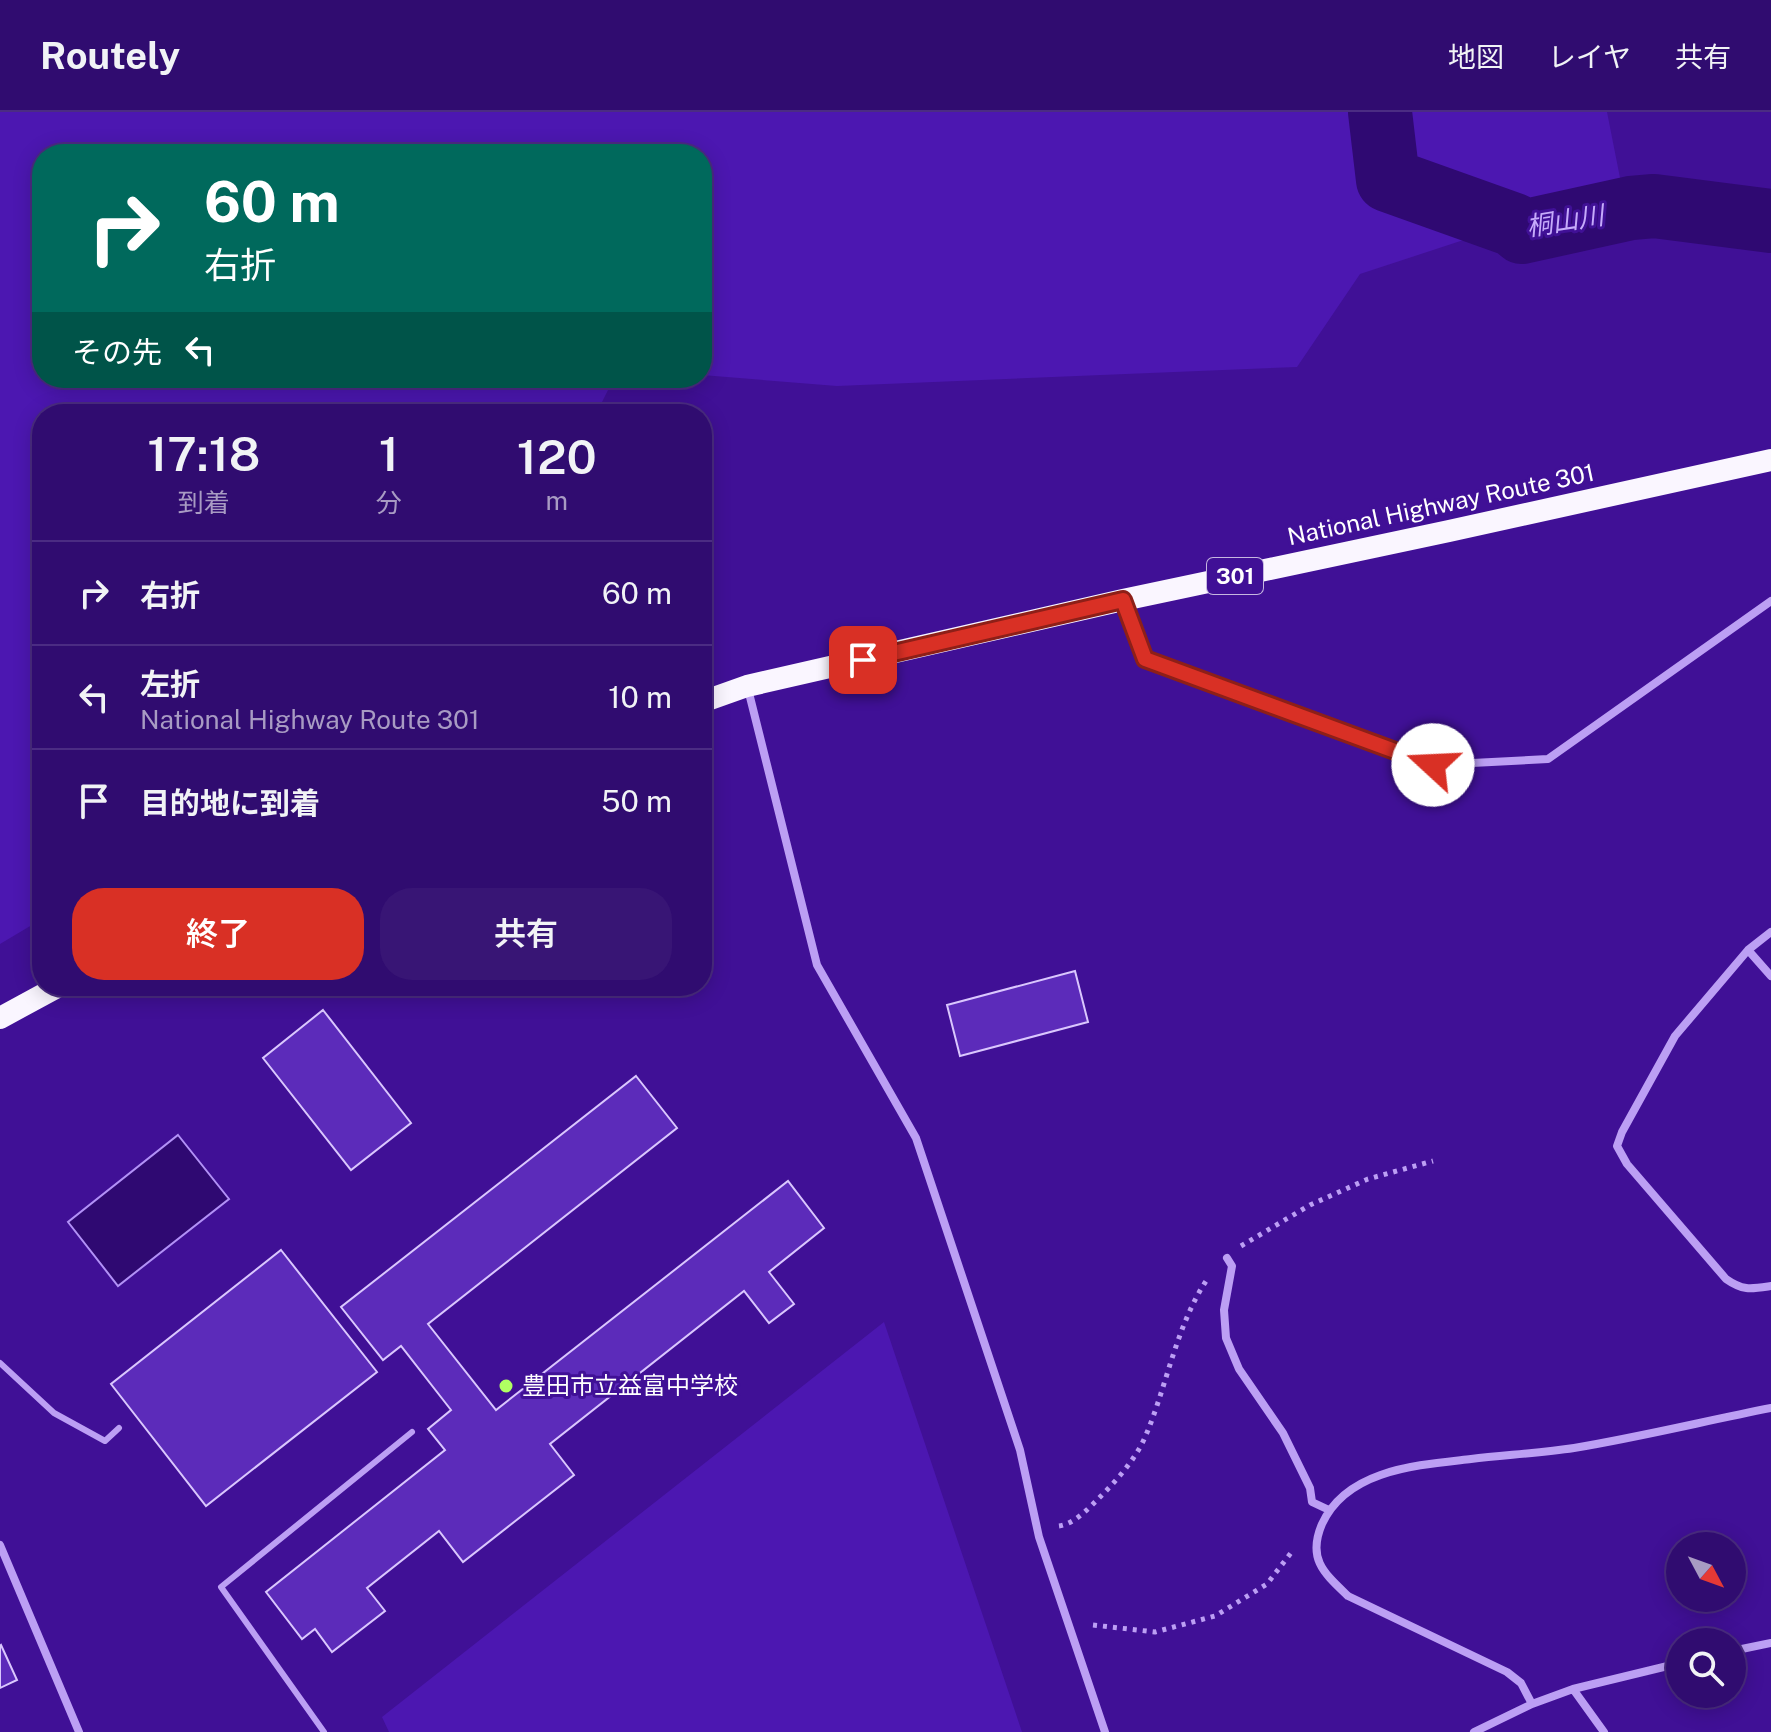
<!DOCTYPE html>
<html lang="ja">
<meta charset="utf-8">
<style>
body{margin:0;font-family:"Public Sans","Noto Sans JP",sans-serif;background:#381575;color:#f1f3f6;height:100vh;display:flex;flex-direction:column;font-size:30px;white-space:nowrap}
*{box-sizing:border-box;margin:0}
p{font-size:26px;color:#a89bc3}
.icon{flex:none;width:44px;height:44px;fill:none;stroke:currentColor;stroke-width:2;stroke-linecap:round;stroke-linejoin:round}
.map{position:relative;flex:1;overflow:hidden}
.details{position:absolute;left:32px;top:292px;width:680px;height:592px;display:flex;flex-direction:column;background:#300c70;border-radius:32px;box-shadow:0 4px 20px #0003,0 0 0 2px #4b2c83}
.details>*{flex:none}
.guide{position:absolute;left:32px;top:32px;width:680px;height:244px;border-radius:32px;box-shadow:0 4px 20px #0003,0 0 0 2px #4b2c83;background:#00695c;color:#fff;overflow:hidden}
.needle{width:52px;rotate:131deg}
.buttons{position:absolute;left:1666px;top:1420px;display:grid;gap:16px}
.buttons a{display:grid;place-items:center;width:80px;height:80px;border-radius:50%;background:#300c70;box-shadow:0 4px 20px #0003,0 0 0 2px #4b2c83;font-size:40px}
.pin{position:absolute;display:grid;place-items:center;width:68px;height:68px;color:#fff;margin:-34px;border-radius:16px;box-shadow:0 4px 12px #0006}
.me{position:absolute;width:88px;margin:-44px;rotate:290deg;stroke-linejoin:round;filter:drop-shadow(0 0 6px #0008)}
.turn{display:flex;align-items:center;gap:28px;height:168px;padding:0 40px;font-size:36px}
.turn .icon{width:104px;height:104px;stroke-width:2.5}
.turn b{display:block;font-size:56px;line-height:68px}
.then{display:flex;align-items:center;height:76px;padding:0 40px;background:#0003;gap:16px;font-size:30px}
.eta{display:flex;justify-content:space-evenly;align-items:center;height:136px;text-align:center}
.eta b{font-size:48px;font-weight:600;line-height:56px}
.action{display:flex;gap:16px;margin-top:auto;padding:16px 40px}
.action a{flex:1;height:92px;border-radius:32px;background:#d93025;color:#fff;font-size:32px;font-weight:600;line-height:92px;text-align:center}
.action a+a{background:#381575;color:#f1f3f6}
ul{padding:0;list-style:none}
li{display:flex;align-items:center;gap:24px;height:104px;padding:0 40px;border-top:2px solid #4b2c83}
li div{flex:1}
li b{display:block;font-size:30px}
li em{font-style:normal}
header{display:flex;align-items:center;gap:48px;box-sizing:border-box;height:112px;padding:0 40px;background:#300c70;border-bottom:2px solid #4b2c83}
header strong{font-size:38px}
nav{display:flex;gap:44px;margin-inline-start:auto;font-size:28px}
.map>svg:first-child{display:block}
.green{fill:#4c17b1}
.water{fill:#2f0972;stroke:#b291f7;stroke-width:2}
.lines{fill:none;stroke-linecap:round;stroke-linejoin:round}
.river{stroke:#2f0972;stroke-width:64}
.building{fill:#5c2bba;stroke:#dac7fe;stroke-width:2}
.path{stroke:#bc9ff4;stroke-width:5;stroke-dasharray:4 6;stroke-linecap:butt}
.service{stroke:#bc9ff4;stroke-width:6}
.minor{stroke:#bc9ff4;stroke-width:8}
.trunk{stroke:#faf6ff;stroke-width:22}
.route-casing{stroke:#8d1f18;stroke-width:20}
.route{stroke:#d93025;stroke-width:14}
.poi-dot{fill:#b0ff62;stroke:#401096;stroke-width:3}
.labels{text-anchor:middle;stroke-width:6;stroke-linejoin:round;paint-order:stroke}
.shield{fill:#401096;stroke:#c6b7e0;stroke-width:2}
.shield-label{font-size:22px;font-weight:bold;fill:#fff}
.street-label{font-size:24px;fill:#fff;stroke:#401096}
.poi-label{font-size:24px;fill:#fff;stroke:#401096;text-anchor:start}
.water-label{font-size:26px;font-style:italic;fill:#c6abfb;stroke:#401096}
</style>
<header>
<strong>Routely</strong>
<nav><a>地図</a><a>レイヤ</a><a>共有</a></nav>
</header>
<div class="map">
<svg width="1771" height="1620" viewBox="0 0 1771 1620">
<rect width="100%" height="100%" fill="#401096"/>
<!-- green -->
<path class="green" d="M 0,0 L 1607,0 L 1622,76 L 1360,162 L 1297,255 L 837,274 L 702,263 L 702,42 L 42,42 L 42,266 L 614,266 L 596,302 L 42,302 L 42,807 L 0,832 Z
M 884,1210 L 1022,1620 L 389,1620 L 382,1605 Z"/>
<!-- water -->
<path class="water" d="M 178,1023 L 229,1087 L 118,1174 L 68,1110 Z"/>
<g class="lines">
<!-- river -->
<path class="river" d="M 1380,0 L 1388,68 L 1514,113 L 1522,120 L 1631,96 L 1654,94 L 1771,109"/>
</g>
<!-- building -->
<path class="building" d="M 1075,859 L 1088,910 L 960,944 L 947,893 Z
M 323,898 L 411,1011 L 351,1058 L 263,946 Z
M 636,964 L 677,1016 L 428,1212 L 496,1298 L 788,1069 L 824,1116 L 769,1160 L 794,1192 L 769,1211 L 744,1179 L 550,1332 L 574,1363 L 463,1450 L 439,1419 L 367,1476 L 385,1499 L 332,1540 L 315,1517 L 302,1527 L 266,1480 L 445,1338 L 428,1317 L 451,1298 L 401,1234 L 383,1248 L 341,1195 Z
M 281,1138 L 377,1260 L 206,1394 L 111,1272 Z
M 1,1533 L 17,1568 L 0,1576 L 0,1534 Z"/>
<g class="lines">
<!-- path -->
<path class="path" d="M 1241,1134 L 1310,1093 L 1368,1067 L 1433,1049
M 1059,1414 C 1074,1412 1088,1397 1099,1386 C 1117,1368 1136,1347 1146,1323 C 1167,1273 1176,1215 1206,1169
M 1093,1513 L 1155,1520 L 1215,1504 L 1267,1472 L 1294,1437"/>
<!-- service -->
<path class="service" d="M 0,1251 L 54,1301 L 105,1329 L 119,1316
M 324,1620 L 221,1475 L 412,1320"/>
<!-- minor -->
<path class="minor" d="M 1123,489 L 1145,547 L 1433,653 L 1548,647 L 1771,489
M 748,577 L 817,853 L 916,1026 L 1020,1338 L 1039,1425 L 1105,1620
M 1771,820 L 1748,838 L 1675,924 L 1622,1020 L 1617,1034 L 1627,1052 L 1726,1167 C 1743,1179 1751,1177 1771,1174
M 1748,838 L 1771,864
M 1227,1146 L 1232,1154 L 1224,1198 L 1226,1226 L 1239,1257 L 1283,1321 L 1310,1376 L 1312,1390 L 1329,1398
M 0,1433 L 79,1620
M 1732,1539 L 1771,1531
M 1573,1577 L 1604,1620
M 1532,1592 L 1521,1571 L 1507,1560 L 1348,1484 C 1324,1461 1307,1447 1322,1412 C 1347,1357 1418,1353 1471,1347 C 1505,1343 1540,1341 1574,1336 C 1640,1325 1705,1309 1771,1296
M 1474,1620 L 1532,1592 L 1573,1577 L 1680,1551"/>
<!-- trunk -->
<path class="trunk" d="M 702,590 L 747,574 L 1123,488 L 1449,419 L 1771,348
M 0,906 L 59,874"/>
</g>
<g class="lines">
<defs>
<path id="route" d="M 863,548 L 1123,488 L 1145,547 L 1433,653"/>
</defs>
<!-- route casing -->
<use href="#route" class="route-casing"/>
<!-- route -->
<use href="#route" class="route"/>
</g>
<!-- markers -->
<circle class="poi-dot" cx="506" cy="1274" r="8"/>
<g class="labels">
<!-- shield labels -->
<rect class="shield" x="1207" y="446" width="56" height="36" rx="6"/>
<g class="shield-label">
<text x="1235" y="472">301</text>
</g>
<!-- street labels -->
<g class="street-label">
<text transform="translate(1441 393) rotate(-12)" y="8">National Highway Route 301</text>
</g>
<!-- poi labels -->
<g class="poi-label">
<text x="522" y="1282">豊田市立益富中学校</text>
</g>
<!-- water labels -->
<g class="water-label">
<text transform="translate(1565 109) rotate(-9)" y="9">桐山川</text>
</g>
</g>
</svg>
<div class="buttons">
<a><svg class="needle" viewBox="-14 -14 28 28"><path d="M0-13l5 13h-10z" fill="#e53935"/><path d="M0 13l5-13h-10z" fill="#a89bc3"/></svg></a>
<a><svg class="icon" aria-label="search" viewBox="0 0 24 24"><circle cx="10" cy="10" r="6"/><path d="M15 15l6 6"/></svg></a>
</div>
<div class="pin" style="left:863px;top:548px;background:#d93025"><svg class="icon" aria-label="arrive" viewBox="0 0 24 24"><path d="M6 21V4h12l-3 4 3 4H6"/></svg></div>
<svg class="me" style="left:1433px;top:653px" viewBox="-20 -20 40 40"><circle r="19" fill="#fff"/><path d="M0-13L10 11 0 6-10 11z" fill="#d93025"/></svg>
<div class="guide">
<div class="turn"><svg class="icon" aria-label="right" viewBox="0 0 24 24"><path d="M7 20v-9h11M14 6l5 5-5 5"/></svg><div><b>60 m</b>右折</div></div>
<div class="then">その先<svg class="icon" aria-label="left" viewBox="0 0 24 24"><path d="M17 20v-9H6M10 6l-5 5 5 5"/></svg></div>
</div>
<section class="details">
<div class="eta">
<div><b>17:18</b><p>到着</p></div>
<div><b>1</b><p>分</p></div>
<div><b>120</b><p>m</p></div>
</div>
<ul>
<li><svg class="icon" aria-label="right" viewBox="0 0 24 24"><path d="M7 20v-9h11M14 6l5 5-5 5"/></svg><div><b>右折</b></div><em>60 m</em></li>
<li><svg class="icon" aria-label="left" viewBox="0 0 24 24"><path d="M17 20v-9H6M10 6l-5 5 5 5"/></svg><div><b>左折</b><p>National Highway Route 301</p></div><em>10 m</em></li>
<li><svg class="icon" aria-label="arrive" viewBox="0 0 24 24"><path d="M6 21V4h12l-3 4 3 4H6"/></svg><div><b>目的地に到着</b></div><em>50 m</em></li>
</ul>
<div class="action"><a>終了</a><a>共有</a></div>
</section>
</div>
